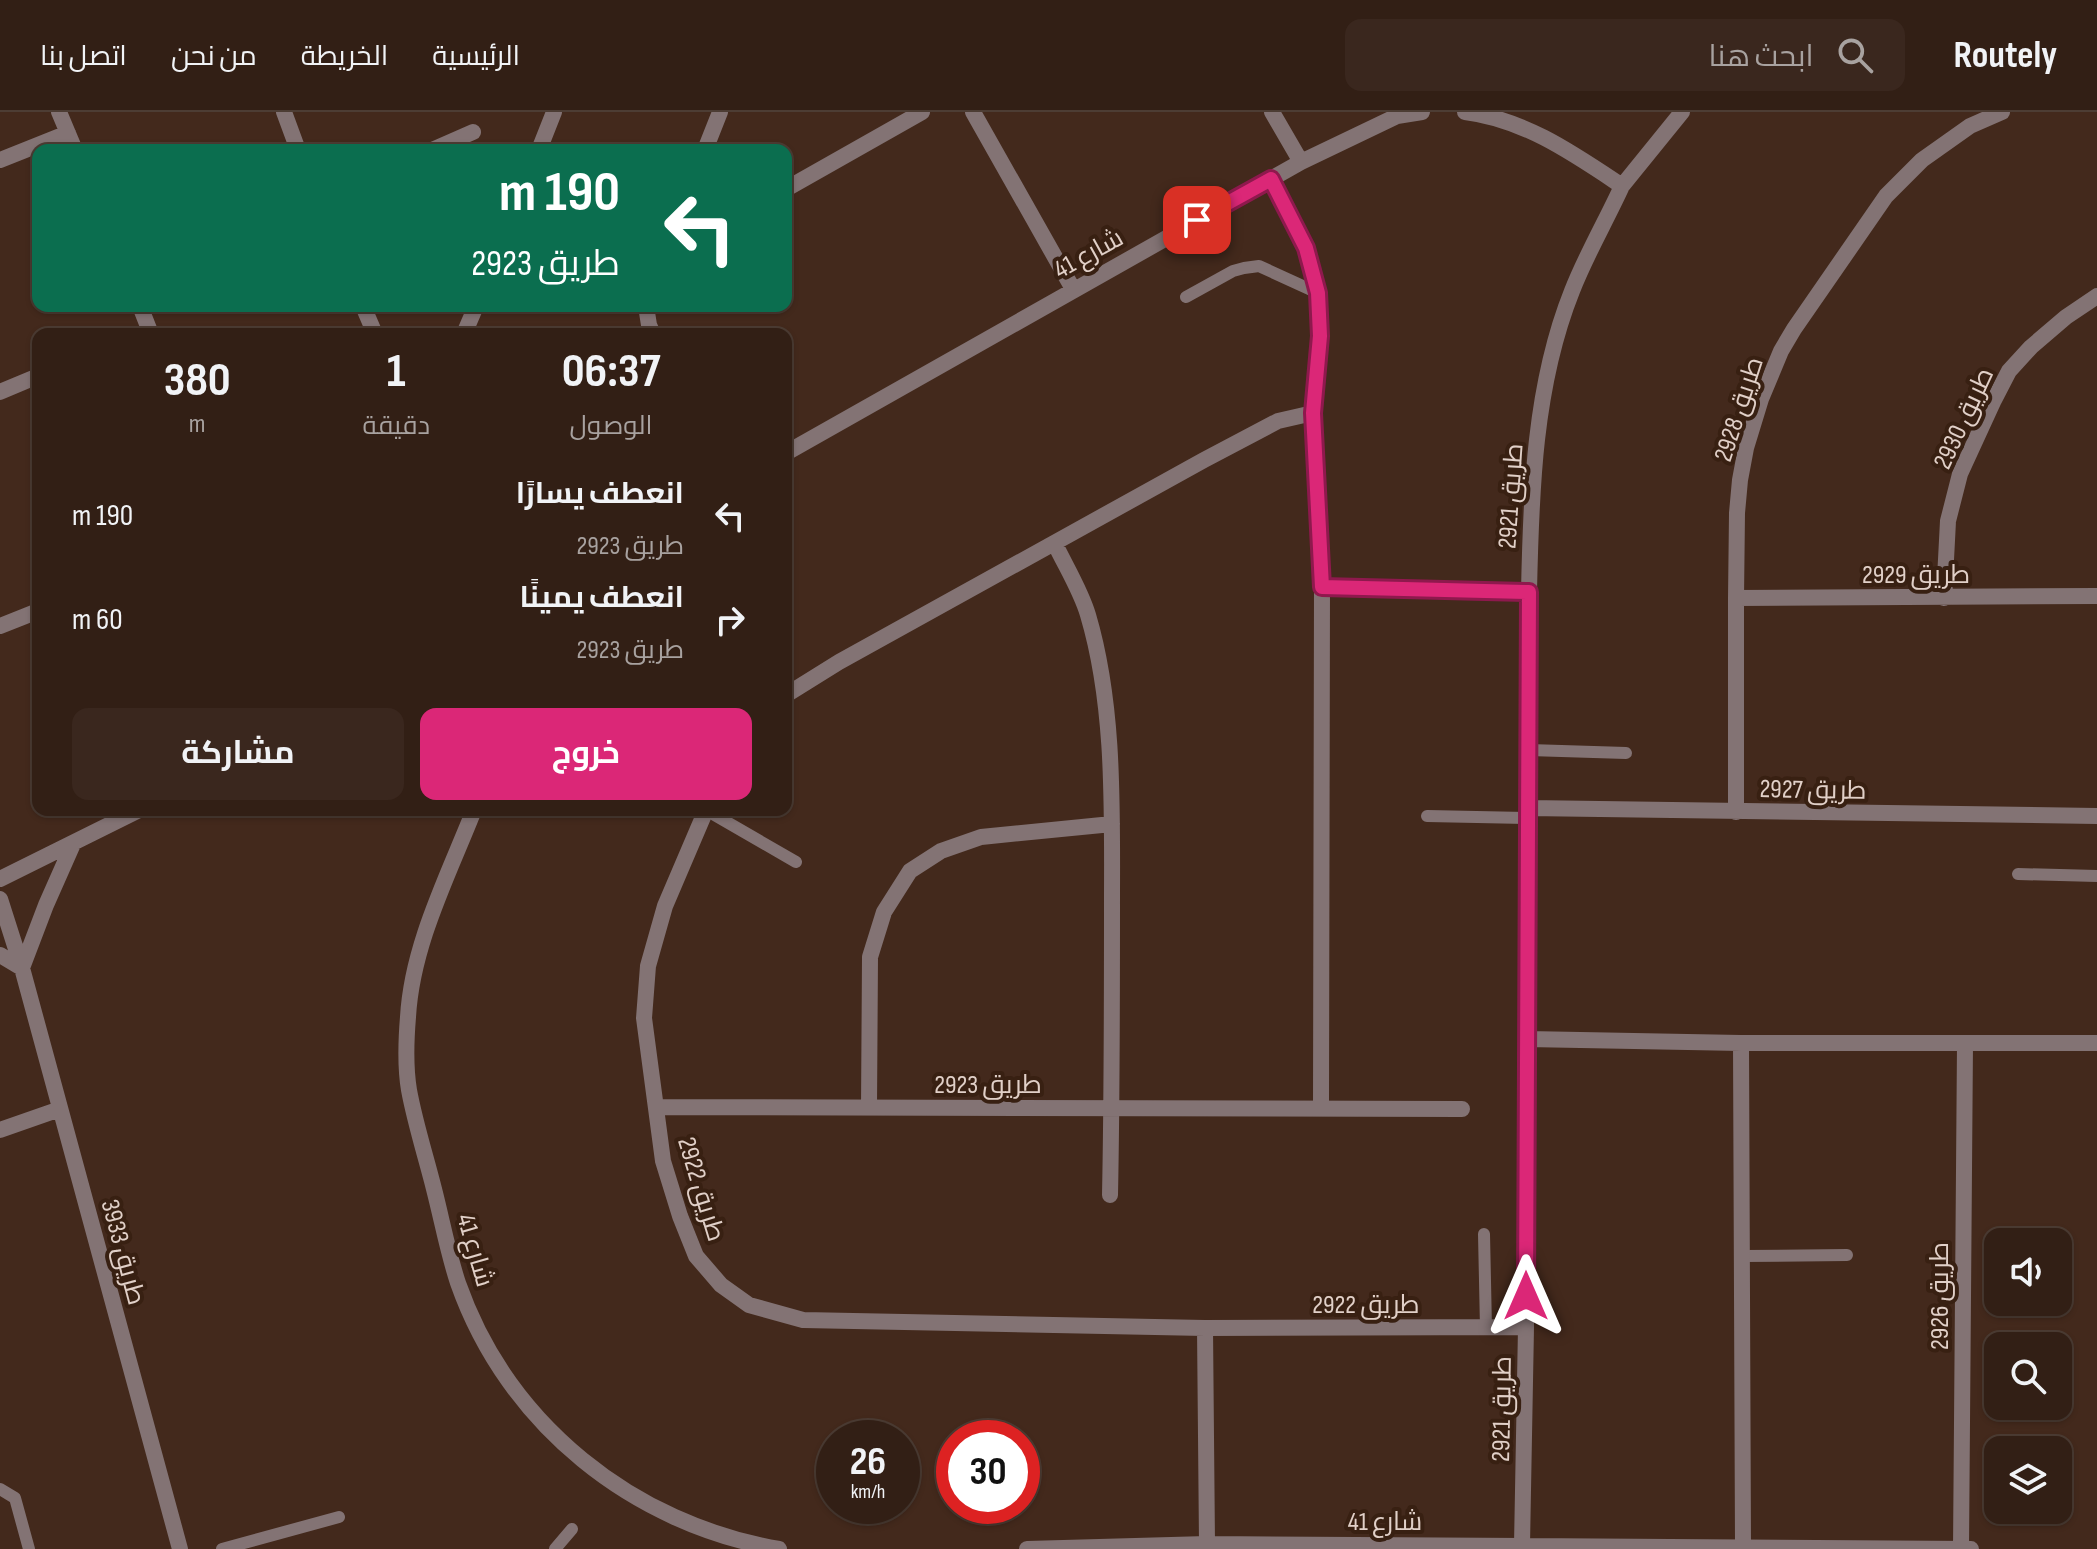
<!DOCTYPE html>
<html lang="ar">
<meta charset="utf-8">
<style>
body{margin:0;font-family:"Sofia Sans Condensed",Cairo,sans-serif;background:#3a271e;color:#f1f3f6;direction:rtl;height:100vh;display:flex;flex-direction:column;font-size:30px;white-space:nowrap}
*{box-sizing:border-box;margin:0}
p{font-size:26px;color:#a8a2a0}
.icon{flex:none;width:44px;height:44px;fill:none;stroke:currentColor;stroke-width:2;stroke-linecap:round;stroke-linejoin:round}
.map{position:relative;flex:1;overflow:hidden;direction:ltr}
.drawer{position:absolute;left:32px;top:216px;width:760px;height:488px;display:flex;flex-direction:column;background:#321f15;border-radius:16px;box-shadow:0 2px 6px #0004,0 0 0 2px #4d3d34;direction:rtl}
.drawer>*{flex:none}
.hud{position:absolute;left:32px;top:32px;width:760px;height:168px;border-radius:16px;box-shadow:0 2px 6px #0004,0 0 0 2px #4d3d34;direction:rtl;background:#0b6e4f;color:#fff;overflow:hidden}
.controls{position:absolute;left:1984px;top:1116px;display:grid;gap:16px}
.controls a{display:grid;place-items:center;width:88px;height:88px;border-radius:16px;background:#321f15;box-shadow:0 2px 6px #0004,0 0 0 2px #4d3d34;font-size:40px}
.speed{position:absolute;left:816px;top:1308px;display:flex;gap:16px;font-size:40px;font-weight:700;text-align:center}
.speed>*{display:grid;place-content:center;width:104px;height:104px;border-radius:50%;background:#321f15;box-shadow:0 2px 6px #0004,0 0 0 2px #4d3d34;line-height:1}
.speed small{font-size:20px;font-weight:400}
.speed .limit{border:12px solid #d22;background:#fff;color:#111}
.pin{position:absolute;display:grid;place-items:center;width:68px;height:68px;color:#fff;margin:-34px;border-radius:16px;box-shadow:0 4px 12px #0006}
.me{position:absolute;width:88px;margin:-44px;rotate:0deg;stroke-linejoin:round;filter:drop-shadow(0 0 6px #0008)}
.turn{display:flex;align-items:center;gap:28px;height:168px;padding:0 40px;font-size:36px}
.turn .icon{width:104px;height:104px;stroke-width:2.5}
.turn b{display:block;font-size:56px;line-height:68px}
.eta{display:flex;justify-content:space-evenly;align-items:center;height:136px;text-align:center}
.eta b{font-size:48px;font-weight:700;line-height:56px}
.primary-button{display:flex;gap:16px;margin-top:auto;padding:16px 40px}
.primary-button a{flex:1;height:92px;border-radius:16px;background:#db2777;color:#fff;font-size:32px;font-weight:700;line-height:92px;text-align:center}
.primary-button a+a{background:#3a271e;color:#f1f3f6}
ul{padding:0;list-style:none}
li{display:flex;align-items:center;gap:24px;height:104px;padding:0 40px}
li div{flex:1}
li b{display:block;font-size:30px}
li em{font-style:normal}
header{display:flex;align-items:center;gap:48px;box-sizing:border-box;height:112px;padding:0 40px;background:#321f15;border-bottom:2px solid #4d3d34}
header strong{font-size:38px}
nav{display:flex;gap:44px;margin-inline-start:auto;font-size:28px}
.search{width:560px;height:72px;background:#3a271e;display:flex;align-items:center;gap:20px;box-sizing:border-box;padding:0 28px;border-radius:16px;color:#a8a2a0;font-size:30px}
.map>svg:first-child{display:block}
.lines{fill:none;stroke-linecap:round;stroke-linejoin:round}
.service{stroke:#837374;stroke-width:12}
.minor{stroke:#837374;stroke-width:16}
.route-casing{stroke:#8e194d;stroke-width:20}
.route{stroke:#db2777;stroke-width:14}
.labels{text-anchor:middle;stroke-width:8;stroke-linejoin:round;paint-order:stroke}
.street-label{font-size:26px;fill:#e1d0c8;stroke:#382012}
</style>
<header>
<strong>Routely</strong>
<div class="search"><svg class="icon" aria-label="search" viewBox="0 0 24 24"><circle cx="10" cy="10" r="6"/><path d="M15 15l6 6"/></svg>ابحث هنا</div>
<nav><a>الرئيسية</a><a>الخريطة</a><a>من نحن</a><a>اتصل بنا</a></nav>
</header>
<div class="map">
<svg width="2097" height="1437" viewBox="0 0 2097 1437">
<rect width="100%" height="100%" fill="#43291c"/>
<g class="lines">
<!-- service -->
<path class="service" d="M 1186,185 L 1233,159 L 1244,156 L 1259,154 L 1318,181
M 1529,638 L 1626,641
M 706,698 L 796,750
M 1427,704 L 1528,706
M 2018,762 L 2097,764
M 1484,1122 L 1486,1216
M 1743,1144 L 1847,1143
M 0,1377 L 15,1386 L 29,1437
M 222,1437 L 339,1405
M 555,1437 L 572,1417"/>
<!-- minor -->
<path class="minor" d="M 59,0 L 75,38
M 284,0 L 298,38
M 973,0 L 1073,177
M 1272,0 L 1301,50
M 1465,0 C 1524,7 1574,42 1622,74 L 1682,0
M 432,38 L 473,20
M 539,38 L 554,0
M 705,38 L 720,0
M 0,48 L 68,21
M 1271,67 L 1306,136 L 1318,181 L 1320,224 L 1313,301 L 1322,475 L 1321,996
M 786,77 L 922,0
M 140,194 L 151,222
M 363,194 L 375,222
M 646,194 L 649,213 L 653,222
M 464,222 L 476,194
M 0,280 L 38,264
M 786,341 L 1301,50 L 1397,4 L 1422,0
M 1055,432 C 1066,455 1081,479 1088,503 C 1115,594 1112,698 1112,792 C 1112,889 1112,986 1110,1083
M 1322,475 L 1529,480
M 1736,486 L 2097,484
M 1944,486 L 1948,409 L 1960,362 L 1994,288 L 2009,259 L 2031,235 L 2066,205 L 2097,184
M 0,514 L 38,499
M 786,583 L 839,550 L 1204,348 L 1278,309 L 1313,301
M 1528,696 L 2097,704
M 474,698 C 448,764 412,833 408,905 C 406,929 405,954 409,978 C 415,1011 426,1045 434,1077 C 442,1108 448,1141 458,1171 C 508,1313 633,1412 779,1437
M 706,698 L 665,794 L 648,854 L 644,906 L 663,1049 L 680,1104 L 696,1144 L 721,1173 L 749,1193 L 803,1208 L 1205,1216 L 1526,1215
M 1736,700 L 1736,486 L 1737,401 L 1740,368 L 1746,336 L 1761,287 L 1781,239 L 1794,217 L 1886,84 L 1922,48 L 1970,14 L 2002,0
M 0,767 L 139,698
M 0,787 L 22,856 L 180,1437
M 0,843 L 22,856 L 46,793 L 73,732
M 1527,927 L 1741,931 L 2097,931
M 1741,931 L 1743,1435
M 656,995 L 1462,997
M 869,996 L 870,845 L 884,800 L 910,759 L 941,739 L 981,725 L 1112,712
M 0,1018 L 60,997
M 1205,1216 L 1207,1432
M 1522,1433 L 1526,1215 L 1529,480 C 1531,380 1534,274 1572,179 C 1586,143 1606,109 1622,74
M 1027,1437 L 1207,1432 L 1971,1437
M 1961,1437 L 1965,932"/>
</g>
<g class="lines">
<defs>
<path id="route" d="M 1197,108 L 1271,67 L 1306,136 L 1318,181 L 1320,224 L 1313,301 L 1322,475 L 1529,480 L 1526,1184"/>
</defs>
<!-- route casing -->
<use href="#route" class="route-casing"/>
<!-- route -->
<use href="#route" class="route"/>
</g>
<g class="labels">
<!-- street labels -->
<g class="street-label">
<text transform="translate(1088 141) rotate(-29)" y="9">شارع 41</text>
<text transform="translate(1738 297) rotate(-72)" y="9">طريق 2928</text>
<text transform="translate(1963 306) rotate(-65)" y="9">طريق 2930</text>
<text transform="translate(1510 384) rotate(-86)" y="9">طريق 2921</text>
<text x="1916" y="471">طريق 2929</text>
<text transform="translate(1813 677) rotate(1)" y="9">طريق 2927</text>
<text x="988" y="981">طريق 2923</text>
<text transform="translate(702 1077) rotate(73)" y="9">طريق 2922</text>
<text transform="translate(476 1138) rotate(74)" y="9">شارع 41</text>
<text transform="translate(124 1140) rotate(75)" y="9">طريق 3933</text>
<text transform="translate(1939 1184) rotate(-90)" y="9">طريق 2926</text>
<text x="1366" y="1201">طريق 2922</text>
<text transform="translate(1501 1297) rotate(-89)" y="9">طريق 2921</text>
<text x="1385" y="1418">شارع 41</text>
</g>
</g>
</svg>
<div class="controls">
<a><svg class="icon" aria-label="sound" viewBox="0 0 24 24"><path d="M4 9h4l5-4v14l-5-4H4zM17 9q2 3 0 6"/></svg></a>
<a><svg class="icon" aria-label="search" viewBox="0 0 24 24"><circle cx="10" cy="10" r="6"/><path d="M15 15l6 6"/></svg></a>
<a><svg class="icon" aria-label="layers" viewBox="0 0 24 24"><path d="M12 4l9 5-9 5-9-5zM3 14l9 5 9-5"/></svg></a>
</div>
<div class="speed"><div>26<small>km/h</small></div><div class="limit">30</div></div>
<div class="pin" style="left:1197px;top:108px;background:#d93025"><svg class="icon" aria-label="arrive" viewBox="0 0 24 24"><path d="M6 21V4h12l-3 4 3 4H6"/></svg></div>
<svg class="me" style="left:1526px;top:1184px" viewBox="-20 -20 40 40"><path d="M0-17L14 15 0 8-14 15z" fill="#db2777" stroke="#fff" stroke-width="4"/></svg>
<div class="hud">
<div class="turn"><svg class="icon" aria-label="left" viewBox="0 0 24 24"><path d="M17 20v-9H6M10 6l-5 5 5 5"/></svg><div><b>190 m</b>طريق 2923</div></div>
</div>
<section class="drawer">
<div class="eta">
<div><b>06:37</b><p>الوصول</p></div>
<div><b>1</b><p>دقيقة</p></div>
<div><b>380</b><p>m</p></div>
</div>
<ul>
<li><svg class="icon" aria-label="left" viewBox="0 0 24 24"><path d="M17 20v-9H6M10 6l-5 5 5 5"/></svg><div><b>انعطف يسارًا</b><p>طريق 2923</p></div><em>190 m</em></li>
<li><svg class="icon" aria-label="right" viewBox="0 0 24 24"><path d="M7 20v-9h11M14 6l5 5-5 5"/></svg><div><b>انعطف يمينًا</b><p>طريق 2923</p></div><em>60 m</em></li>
</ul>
<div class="primary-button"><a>خروج</a><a>مشاركة</a></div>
</section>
</div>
